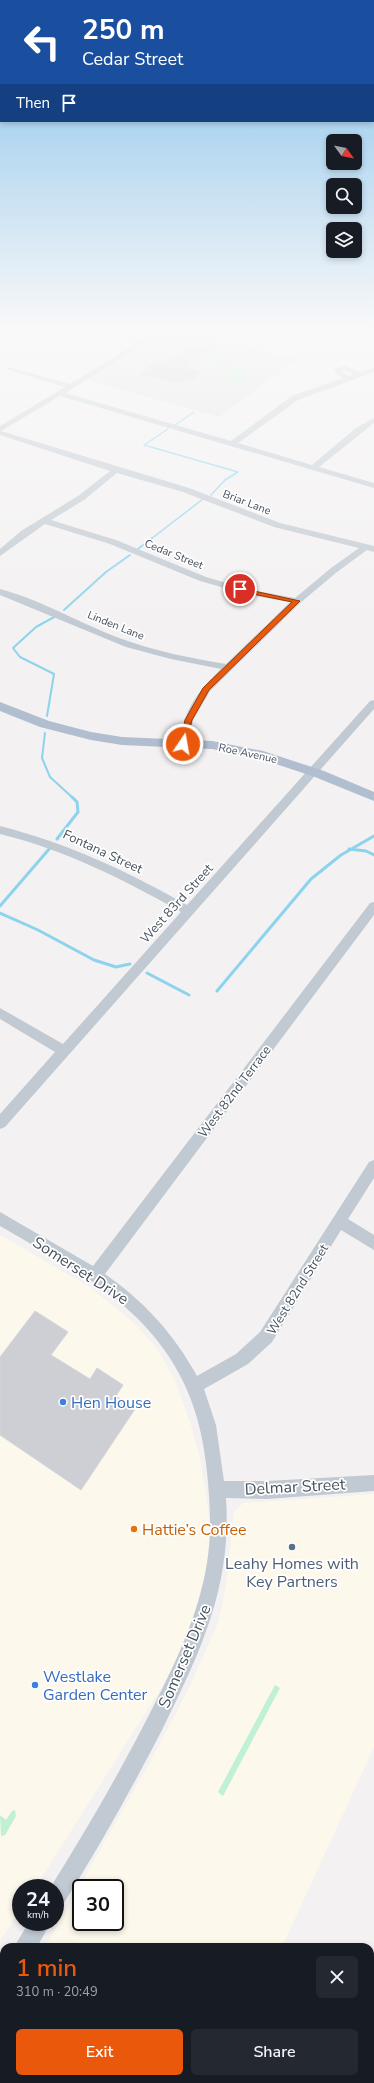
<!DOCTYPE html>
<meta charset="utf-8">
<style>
body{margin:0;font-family:"Nunito Sans",sans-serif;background:#242831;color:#f1f3f6;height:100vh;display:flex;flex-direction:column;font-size:15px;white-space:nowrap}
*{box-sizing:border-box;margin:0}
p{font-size:13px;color:#9ea1a6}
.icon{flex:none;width:22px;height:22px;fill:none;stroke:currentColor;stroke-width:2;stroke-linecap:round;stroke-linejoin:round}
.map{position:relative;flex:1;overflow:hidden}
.details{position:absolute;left:0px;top:1943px;width:374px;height:140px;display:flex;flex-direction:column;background:#171b24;border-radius:12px 12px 0 0;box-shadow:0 2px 6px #0003}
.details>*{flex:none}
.top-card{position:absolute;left:0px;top:0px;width:374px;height:122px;box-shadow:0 2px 6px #0003;background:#1a4fa0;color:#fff;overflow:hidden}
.needle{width:26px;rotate:123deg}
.controls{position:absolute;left:326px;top:134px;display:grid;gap:8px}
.controls a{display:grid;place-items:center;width:36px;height:36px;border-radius:6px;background:#171b24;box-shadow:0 2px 6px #0003;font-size:20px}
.speed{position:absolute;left:12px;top:1879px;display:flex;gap:8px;font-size:20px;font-weight:700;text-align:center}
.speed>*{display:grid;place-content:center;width:52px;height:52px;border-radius:50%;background:#171b24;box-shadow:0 2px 6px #0003;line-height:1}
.speed small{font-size:10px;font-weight:400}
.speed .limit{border:2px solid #111;border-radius:6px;background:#fff;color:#111}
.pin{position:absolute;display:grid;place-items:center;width:34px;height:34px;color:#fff;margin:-17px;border:2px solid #fff;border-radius:50%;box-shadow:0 1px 4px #0007}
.me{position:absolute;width:44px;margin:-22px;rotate:12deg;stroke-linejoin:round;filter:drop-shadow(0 0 3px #0008)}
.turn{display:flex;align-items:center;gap:14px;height:84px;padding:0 16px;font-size:18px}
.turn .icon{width:52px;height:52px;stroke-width:2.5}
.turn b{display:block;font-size:28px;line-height:34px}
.then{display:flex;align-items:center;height:38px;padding:0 16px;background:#0003;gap:8px;font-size:15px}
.round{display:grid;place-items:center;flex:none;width:42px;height:42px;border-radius:6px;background:#242831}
.headline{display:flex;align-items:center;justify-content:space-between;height:68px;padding:0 16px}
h1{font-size:24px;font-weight:600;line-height:30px;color:#ea580c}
.action{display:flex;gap:8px;margin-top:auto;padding:8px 16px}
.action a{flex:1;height:46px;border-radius:6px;background:#ea580c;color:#fff;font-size:16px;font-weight:600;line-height:46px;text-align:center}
.action a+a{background:#242831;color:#f1f3f6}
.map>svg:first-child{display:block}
.commercial{fill:#fcf8eb;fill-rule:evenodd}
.education{fill:#e4e2e3}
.green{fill:#c0f0d5}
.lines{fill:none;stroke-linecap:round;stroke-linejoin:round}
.stream-far2{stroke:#8dd3ed;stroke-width:1.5}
.stream-far1{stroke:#8dd3ed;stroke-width:2}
.stream{stroke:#8dd3ed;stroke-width:3}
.building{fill:#cdcfd5;stroke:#d5d6dc}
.minor{fill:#c1cad2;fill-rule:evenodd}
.major{fill:#b0becf;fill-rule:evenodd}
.route{fill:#ea580c;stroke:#983908}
.shop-dot{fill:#3f7fe0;stroke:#fff;stroke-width:1.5}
.food-dot{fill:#e8710a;stroke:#fff;stroke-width:1.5}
.service-dot{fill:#5c6f8a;stroke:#fff;stroke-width:1.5}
.labels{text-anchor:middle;stroke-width:3.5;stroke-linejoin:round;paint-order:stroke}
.far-street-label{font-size:11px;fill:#48525e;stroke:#fff}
.street-label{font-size:13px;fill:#48525e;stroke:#fff}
.near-street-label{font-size:16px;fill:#48525e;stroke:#fff}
.near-shop-label{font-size:16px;fill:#366cbe;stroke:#fff;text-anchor:start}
.near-food-label{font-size:16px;fill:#c56008;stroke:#fff;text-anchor:start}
.near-service-label{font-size:16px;fill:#4e5e75;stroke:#fff}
</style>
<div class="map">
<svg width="374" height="2083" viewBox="0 0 374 2083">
<rect width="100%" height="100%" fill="#f3f1f1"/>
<!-- commercial -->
<path class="commercial" d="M 0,1235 L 90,1287 L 134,1323 L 156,1347 L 175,1380 L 191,1425 L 201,1463 L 211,1529 L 203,1591 L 184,1647 L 165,1682 L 35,1888 L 21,1888 L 21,1909 L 0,1941 Z
M 374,1494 L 374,1747 L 282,1947 L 45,1947 L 151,1760 L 187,1692 L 218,1623 L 226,1586 L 234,1512 L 243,1503 ZM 81,1888 L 115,1888 L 115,1922 L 81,1922 Z
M 4,2018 L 4,2079 L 221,2079 L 219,2083 L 0,2083 L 0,2025 Z"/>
<!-- education -->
<path class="education" d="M 159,335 L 215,335 L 216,339 L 222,341 L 297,359 L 219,417 L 84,379 Z"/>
<!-- green -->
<path class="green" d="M 213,349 L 221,351 L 216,353 L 214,359 L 232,364 L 227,367 L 198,359 Z
M 236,366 L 253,369 L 239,383 L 222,380 Z
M 275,1685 L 280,1688 L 223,1796 L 218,1792 Z
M 15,1810 L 16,1816 L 5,1835 L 1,1836 L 0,1815 L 6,1820 L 12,1811 Z"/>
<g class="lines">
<!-- stream-far2 -->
<path class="stream-far2" d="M 175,425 L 194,412
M 168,429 L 144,445 L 238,472 L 225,480 L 211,495
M 151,539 L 203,499"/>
<!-- stream-far1 -->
<path class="stream-far1" d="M 138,549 L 152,538
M 64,610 L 106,572 L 130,555
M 47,716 L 54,674 L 20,657 L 13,648 L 36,627 L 56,616
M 45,733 L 42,758 L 50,777 L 73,798"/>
<!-- stream -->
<path class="stream" d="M 57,839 L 78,812 L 77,802 L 72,797
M 349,849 L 366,851 L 374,855
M 0,906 L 50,848
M 0,913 L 38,930 L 94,960 L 116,967 L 130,964
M 147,973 L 189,995
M 217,991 L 311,879 L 341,855 L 374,836"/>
</g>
<!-- building -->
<path class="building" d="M 197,342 L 216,347 L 185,367 L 202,371 L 193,380 L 187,378 L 182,383 L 140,375 L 156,361 L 164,362 Z
M 35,1311 L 68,1332 L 51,1355 L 90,1379 L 97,1368 L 123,1385 L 116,1396 L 135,1409 L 81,1490 L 0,1435 L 0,1357 Z"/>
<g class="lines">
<!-- minor -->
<path class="minor" d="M 110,335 L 122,335 L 141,341 L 150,335 L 158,335 L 65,393 L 231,441 L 292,396 L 343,378 L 335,373 L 334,369 L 345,366 L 360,372 L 374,368 L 374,372 L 298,400 L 238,443 L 312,465 L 356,428 L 374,418 L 374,423 L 319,467 L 374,483 L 374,488 L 60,396 L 1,431 L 189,488 L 280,523 L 374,546 L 374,552 L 367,550 L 337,572 L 300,603 L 210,691 L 193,720 L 188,744 L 183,747 L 178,744 C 185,709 196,693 221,669 L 171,659 L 126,647 L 0,595 L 0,589 C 42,600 79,623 119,638 C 154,651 190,658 226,664 L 290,602 L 250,595 L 200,581 L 110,544 L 45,524 L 0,556 L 0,549 L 21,531 L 78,496 L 110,471 L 0,435 L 0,426 L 65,387 L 6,369 L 9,367 L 70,384 L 136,343 ZM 344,370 L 353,374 L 349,376 L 341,371 ZM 117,473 L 183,492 L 274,527 L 359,548 L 331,568 L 295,598 L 251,590 L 206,577 L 116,540 L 51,520 L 84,500 Z
M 374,700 L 374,709 L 5,1127 L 0,1129 L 0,1114 L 55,1052 L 0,1019 L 0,1008 L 63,1044 L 181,912 C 123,879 65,850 0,834 L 0,826 C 67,843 127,871 187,905 L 370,701 Z
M 374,902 L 374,915 L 105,1274 C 144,1301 174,1334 197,1376 L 236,1354 L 260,1332 L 369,1162 L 374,1160 L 374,1178 L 348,1219 L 374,1235 L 374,1250 L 341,1230 L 272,1342 L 248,1364 L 204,1389 L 216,1425 L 224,1481 L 267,1481 L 374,1475 L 374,1491 L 267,1499 L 226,1498 C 232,1587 200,1653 162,1730 C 131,1790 98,1849 62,1906 L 55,1909 L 55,1888 L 50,1888 C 85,1832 119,1774 149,1715 C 174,1666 198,1618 207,1563 C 212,1533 210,1502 207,1472 C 201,1412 183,1366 141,1322 C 101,1281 49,1255 0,1226 L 0,1212 L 93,1266 L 370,903 Z
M 29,1922 L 51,1922 L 37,1947 L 14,1947 Z
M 4,1970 L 4,1997 L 0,1999 L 0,1972 Z"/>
<!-- major -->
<path class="major" d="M 362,335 L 374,335 L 374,339 L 363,337 Z
M 0,702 L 49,721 L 91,732 L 122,737 L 212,741 L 263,751 L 324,771 L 374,792 L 374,801 L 315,777 L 261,759 L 212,749 L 122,745 L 91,740 L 40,727 L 0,711 Z"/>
</g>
<!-- sky -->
<linearGradient id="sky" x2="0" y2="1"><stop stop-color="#83c0ea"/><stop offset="0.53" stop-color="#faf9f9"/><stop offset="1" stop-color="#faf9f9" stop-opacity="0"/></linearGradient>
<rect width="374" height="627" fill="url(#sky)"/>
<!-- route -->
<path class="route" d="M 240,588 L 300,601 L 209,690 L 192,720 L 186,744 L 180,745 L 185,720 L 203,688 L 292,602 L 238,591 L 238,588 Z"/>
<!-- markers -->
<g class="shop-dot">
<circle cx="63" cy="1402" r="4"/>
<circle cx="35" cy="1685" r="4"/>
</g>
<circle class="food-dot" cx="134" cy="1529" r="4"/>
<circle class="service-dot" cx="292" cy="1547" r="4"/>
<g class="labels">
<!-- far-street labels -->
<g class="far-street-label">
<text transform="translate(247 502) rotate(21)" y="4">Briar Lane</text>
<text transform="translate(174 554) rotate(22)" y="4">Cedar Street</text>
<text transform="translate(116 625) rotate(22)" y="4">Linden Lane</text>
<text transform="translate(248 753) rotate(12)" y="4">Roe Avenue</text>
</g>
<!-- street labels -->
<g class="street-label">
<text transform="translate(103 851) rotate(25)" y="5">Fontana Street</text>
<text transform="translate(176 903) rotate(-48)" y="5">West 83rd Street</text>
<text transform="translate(234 1091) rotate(-53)" y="5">West 82nd Terrace</text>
<text transform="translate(297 1289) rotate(-58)" y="5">West 82nd Street</text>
</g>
<!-- near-street labels -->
<g class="near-street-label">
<text transform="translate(81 1270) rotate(33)" y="6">Somerset Drive</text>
<text transform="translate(295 1486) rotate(-3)" y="6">Delmar Street</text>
<text transform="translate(184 1656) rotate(-67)" y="6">Somerset Drive</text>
</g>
<!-- near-shop labels -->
<g class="near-shop-label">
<text x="71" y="1408">Hen House</text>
<text x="43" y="1682">Westlake<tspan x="43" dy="18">Garden Center</tspan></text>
</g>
<!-- near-food labels -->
<g class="near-food-label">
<text x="142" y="1535">Hattie’s Coffee</text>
</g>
<!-- near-service labels -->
<g class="near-service-label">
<text x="292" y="1569">Leahy Homes with<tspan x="292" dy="18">Key Partners</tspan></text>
</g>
</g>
</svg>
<div class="controls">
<a><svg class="needle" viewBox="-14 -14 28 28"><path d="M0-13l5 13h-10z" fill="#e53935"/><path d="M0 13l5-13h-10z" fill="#9ea1a6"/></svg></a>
<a><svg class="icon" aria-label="search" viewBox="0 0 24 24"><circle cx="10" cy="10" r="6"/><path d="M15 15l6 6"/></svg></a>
<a><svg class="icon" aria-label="layers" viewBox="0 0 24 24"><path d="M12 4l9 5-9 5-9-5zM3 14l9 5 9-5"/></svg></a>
</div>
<div class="speed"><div>24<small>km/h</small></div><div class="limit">30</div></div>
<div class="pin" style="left:240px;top:589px;background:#d93025"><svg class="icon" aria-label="arrive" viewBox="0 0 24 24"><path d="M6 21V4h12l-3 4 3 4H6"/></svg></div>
<svg class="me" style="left:183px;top:744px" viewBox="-20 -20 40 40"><circle r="17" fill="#ea580c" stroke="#fff" stroke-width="3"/><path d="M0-11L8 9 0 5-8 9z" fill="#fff"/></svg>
<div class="top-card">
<div class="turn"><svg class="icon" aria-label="left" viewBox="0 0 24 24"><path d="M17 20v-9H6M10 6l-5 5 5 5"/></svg><div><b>250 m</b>Cedar Street</div></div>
<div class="then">Then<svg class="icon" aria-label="arrive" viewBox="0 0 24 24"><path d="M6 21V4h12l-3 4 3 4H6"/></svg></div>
</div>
<section class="details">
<div class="headline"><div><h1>1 min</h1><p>310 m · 20:49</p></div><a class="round"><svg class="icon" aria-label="close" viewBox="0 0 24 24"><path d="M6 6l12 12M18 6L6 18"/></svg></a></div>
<div class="action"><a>Exit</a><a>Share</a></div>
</section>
</div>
